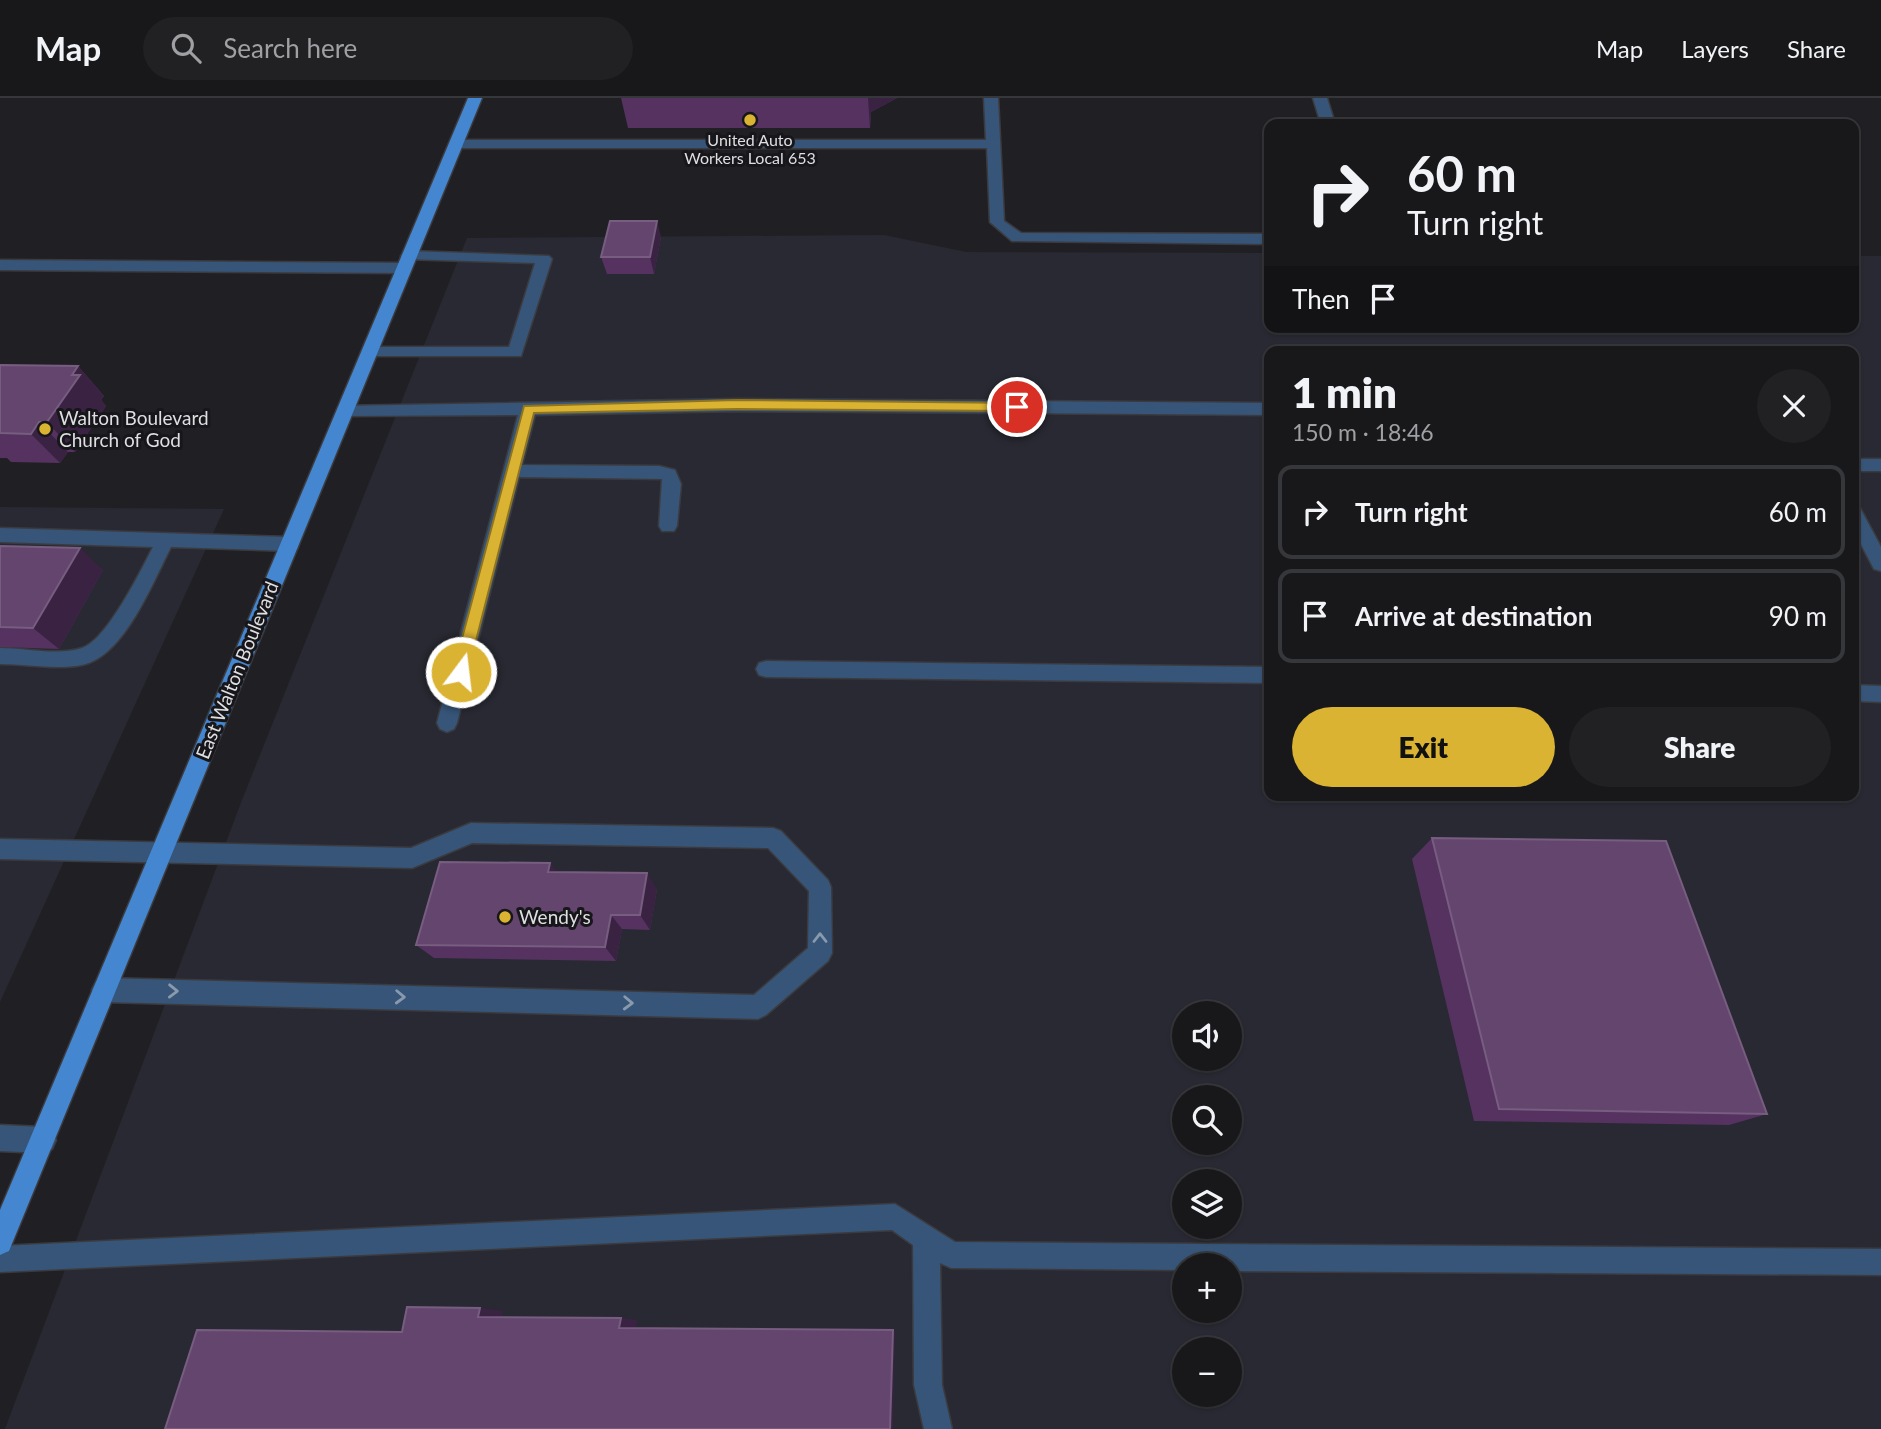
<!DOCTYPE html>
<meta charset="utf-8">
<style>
body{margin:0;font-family:Lato,sans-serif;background:#212124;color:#f1f3f6;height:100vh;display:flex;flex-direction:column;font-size:26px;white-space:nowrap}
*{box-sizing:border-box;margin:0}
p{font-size:23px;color:#9fa0a3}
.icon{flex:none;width:38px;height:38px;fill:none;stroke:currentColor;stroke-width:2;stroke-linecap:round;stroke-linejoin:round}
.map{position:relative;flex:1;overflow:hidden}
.drawer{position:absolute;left:1264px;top:248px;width:595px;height:455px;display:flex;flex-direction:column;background:#18181b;border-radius:14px;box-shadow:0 2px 5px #0004,0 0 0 2px #36373a}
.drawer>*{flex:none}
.banner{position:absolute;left:1264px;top:21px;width:595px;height:214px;border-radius:14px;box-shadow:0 2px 5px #0004,0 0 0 2px #36373a;background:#18181b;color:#f1f3f6;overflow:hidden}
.fabs{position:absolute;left:1172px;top:903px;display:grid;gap:14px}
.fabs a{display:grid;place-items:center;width:70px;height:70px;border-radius:50%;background:#18181b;box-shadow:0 2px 5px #0004,0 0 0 2px #36373a;font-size:35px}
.pin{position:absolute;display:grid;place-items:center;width:60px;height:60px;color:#fff;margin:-30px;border:4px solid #fff;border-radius:50%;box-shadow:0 2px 7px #0007}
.me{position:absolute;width:77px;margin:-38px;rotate:15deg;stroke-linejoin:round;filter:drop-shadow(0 0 5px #0008)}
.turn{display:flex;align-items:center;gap:24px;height:147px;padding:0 28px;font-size:32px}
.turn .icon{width:91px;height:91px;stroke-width:2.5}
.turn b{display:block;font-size:49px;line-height:60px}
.then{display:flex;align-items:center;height:66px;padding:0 28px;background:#0003;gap:14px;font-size:26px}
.round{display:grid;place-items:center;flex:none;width:74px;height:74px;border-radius:37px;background:#212124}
.head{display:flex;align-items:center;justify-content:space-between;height:119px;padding:0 28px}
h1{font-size:42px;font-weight:800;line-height:52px}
.primary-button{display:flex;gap:14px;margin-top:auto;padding:14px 28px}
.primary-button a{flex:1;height:80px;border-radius:42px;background:#dbb333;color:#111;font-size:28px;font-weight:800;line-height:80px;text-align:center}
.primary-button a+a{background:#212124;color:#f1f3f6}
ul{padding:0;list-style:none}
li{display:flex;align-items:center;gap:21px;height:94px;margin:0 14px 10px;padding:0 14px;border:4px solid #36373a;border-radius:14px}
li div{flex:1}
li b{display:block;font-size:26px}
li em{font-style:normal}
header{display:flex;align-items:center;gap:42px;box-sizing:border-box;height:98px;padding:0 35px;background:#18181b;border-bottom:2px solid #36373a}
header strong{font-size:33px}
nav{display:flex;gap:38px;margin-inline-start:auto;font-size:24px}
.search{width:490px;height:63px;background:#212124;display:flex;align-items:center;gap:18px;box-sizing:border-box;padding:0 24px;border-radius:38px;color:#9fa0a3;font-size:26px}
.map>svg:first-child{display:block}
.built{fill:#292933;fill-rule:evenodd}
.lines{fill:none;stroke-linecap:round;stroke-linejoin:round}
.minor-casing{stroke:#3b3b3f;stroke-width:3}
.major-casing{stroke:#3b3b3f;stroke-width:3}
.minor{fill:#365578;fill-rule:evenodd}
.major{fill:#4487d0;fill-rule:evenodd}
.wall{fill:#553260}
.shaded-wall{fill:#3a2342}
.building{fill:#64456e;stroke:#775d80;stroke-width:2}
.oneway{stroke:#8a9aad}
.route{fill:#dbb333;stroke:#8e7421;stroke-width:2}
.poi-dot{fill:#dbb333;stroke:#17171b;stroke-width:2.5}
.labels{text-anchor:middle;stroke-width:6;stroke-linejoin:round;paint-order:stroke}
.far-poi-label{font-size:16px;fill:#dfdfe2;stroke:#17171b}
.poi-label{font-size:19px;fill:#dfdfe2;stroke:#17171b;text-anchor:start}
.street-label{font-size:19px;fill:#dfdfe2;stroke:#17171b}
</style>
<header>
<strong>Map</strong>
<div class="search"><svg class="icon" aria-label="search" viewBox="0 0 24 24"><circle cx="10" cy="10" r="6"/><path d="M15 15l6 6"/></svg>Search here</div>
<nav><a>Map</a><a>Layers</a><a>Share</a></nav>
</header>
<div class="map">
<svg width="1881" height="1331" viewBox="0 0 1881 1331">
<rect width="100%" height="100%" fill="#202024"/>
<!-- built -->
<path class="built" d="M 884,137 L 966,154 L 1269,155 L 1269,229 L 1853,229 L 1853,158 L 1881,158 L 1881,1331 L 5,1331 L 242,702 L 467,140 ZM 1269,254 L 1853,254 L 1853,698 L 1269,698 ZM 1185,915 L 1230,915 L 1230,961 L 1185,961 ZM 1185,999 L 1230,999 L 1230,1045 L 1185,1045 ZM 1185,1083 L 1230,1083 L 1230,1129 L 1185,1129 ZM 1185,1167 L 1230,1167 L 1230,1213 L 1185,1213 ZM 1185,1251 L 1230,1251 L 1230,1297 L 1185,1297 Z
M 0,409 L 224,411 L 0,904 Z"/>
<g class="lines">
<defs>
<path id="minor" d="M 984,0 L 998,0 L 1004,123 L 1021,135 L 1269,136 L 1269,146 L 1012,143 L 990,124 L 987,50 L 456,50 L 449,46 L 456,42 L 986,42 Z
M 1313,0 L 1327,0 L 1335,26 L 1321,26 Z
M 409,153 L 549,158 L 552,161 L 521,258 L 364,258 L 362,254 L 370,249 L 509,249 L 535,165 L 404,161 L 401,158 L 404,155 Z
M 0,162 L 404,165 L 412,170 L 404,175 L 0,172 Z
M 737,301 L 1269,305 L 1269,317 L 737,313 L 535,317 L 522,367 L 659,368 L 675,372 L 681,386 L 677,428 L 674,433 L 662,433 L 659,428 L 662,381 L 519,379 L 457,625 L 454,631 L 447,634 L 440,631 L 437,625 L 518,317 L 345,318 L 337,312 L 339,308 Z
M 1853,361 L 1881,361 L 1881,373 L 1853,373 Z
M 1853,406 L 1859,408 L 1881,449 L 1881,473 L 1874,471 L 1853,431 Z
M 0,430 L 290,439 L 297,441 L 299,446 L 297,451 L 290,453 L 171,449 C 153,484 124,559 82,567 C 56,572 26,566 0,566 L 0,550 C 25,550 58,558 82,550 C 107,542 141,472 153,449 L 0,444 Z
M 766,563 L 1269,569 L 1269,585 L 766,579 L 759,577 L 756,571 L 759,565 Z
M 1853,587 L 1881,588 L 1881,604 L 1853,603 Z
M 471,725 L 773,730 L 781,733 L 828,782 L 831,789 L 832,855 L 828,863 L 766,917 L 758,921 L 104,904 L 96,900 L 92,892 L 96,884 L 104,880 L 754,897 L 808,850 L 809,793 L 768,750 L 472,745 L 412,770 L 0,761 L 0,741 L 411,750 Z
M 0,1027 L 43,1029 L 52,1033 L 56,1042 L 52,1051 L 43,1055 L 0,1053 Z
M 895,1106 L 955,1144 L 1881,1151 L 1881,1177 L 1230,1173 L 1230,1167 L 1185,1167 L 1185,1172 L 951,1170 L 940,1165 L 942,1287 L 952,1331 L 924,1331 L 914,1287 L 913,1147 L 892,1132 L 0,1174 L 0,1148 Z"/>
<path id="major" d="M 468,0 L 482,0 L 9,1153 L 0,1157 L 0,1112 Z"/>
</defs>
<!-- minor casing -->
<use href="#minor" class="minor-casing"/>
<!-- major casing -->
<use href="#major" class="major-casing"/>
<!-- minor -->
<use href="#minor" class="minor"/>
<!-- major -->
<use href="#major" class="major"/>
</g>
<!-- wall -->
<path class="wall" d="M 621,0 L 897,0 L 871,14 L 870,30 L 628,30 Z
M 661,139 L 654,176 L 607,176 L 601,159 Z
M 0,267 L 78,268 L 104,298 L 101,302 L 106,308 L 75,354 L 68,354 L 60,365 L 11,364 L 7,360 L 0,360 Z
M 0,448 L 103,472 L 59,551 L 0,549 Z
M 1432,740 L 1767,1016 L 1729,1027 L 1474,1023 L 1412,761 Z
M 557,774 L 657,791 L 650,832 L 622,831 L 616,863 L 434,860 L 416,847 Z"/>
<!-- shaded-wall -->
<path class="shaded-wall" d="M 868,0 L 897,0 L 871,14 L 870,30 Z
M 657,123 L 661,139 L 654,176 L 650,159 Z
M 78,268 L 104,298 L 101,302 L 106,308 L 75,354 L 47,324 L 72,277 Z
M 39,324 L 68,354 L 60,365 L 31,336 Z
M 80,450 L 103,472 L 59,551 L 33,530 Z
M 550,765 L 562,781 L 548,774 Z
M 647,775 L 657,791 L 650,832 L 640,817 Z
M 611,817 L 622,831 L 616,863 L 605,849 Z
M 480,1210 L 503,1213 L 501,1221 L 478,1219 Z
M 621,1220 L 637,1222 L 636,1231 L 619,1230 Z
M 893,1232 L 895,1234 L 893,1331 L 890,1331 Z"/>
<!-- building -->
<path class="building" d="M 610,123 L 657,123 L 650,159 L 601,159 Z
M 0,267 L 78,268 L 72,277 L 80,277 L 47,324 L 39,324 L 31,336 L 0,335 Z
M 0,448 L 80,450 L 33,530 L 0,529 Z
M 1432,740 L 1666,743 L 1767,1016 L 1499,1011 Z
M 440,764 L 550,765 L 548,774 L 647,775 L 640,817 L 611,817 L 605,849 L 416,847 Z
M 407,1209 L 480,1210 L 478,1219 L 621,1220 L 619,1230 L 893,1232 L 890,1331 L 165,1331 L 197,1232 L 402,1234 Z"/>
<!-- one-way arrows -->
<defs><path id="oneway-chevron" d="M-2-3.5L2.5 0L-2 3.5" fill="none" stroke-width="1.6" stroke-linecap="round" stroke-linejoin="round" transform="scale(1.75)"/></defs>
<g class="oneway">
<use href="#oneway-chevron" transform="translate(820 840) rotate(-90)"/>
<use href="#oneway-chevron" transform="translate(173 893) rotate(1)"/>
<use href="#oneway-chevron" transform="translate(400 899) rotate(2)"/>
<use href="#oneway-chevron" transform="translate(628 905) rotate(2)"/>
</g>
<!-- route -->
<path class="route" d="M 737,302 L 1017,305 L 1023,309 L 1017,313 L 737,311 L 534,315 L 468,574 L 466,579 L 455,579 L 453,574 L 524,308 Z"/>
<!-- markers -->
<g class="poi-dot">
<circle cx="750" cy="22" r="7"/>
<circle cx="45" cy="331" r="7"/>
<circle cx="505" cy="819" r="7"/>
</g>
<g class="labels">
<!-- far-poi labels -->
<g class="far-poi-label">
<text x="750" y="48">United Auto<tspan x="750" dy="18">Workers Local 653</tspan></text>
</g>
<!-- poi labels -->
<g class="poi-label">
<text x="59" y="327">Walton Boulevard<tspan x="59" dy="22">Church of God</tspan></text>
<text x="519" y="826">Wendy's</text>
</g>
<!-- street labels -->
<g class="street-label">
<text transform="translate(237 572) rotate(-68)" y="7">East Walton Boulevard</text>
</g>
</g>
</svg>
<div class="fabs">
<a><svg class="icon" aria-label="sound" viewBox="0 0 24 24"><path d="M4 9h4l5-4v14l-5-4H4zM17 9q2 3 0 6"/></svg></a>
<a><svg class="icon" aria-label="search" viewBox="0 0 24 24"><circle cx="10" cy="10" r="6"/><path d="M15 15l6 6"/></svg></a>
<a><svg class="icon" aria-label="layers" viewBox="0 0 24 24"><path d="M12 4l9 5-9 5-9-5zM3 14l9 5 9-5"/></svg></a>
<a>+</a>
<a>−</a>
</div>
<div class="pin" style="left:1017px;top:309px;background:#d93025"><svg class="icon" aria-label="arrive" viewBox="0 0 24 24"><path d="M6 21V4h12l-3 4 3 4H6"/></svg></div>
<svg class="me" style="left:461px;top:574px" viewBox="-20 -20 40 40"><circle r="17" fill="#dbb333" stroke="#fff" stroke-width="3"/><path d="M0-11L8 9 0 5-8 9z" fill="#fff"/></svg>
<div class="banner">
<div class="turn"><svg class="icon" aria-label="right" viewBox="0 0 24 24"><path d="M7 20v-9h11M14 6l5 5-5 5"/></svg><div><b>60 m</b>Turn right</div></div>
<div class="then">Then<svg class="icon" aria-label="arrive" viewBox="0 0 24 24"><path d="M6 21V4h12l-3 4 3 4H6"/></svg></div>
</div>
<section class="drawer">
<div class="head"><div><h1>1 min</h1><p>150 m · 18:46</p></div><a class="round"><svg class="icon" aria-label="close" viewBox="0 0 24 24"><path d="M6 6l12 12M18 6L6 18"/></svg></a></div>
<ul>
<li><svg class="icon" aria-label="right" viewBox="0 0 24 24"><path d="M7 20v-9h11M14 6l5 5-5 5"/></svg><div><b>Turn right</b></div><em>60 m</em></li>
<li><svg class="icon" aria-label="arrive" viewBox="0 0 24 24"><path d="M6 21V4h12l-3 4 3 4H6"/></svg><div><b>Arrive at destination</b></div><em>90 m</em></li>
</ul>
<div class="primary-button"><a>Exit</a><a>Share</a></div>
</section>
</div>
